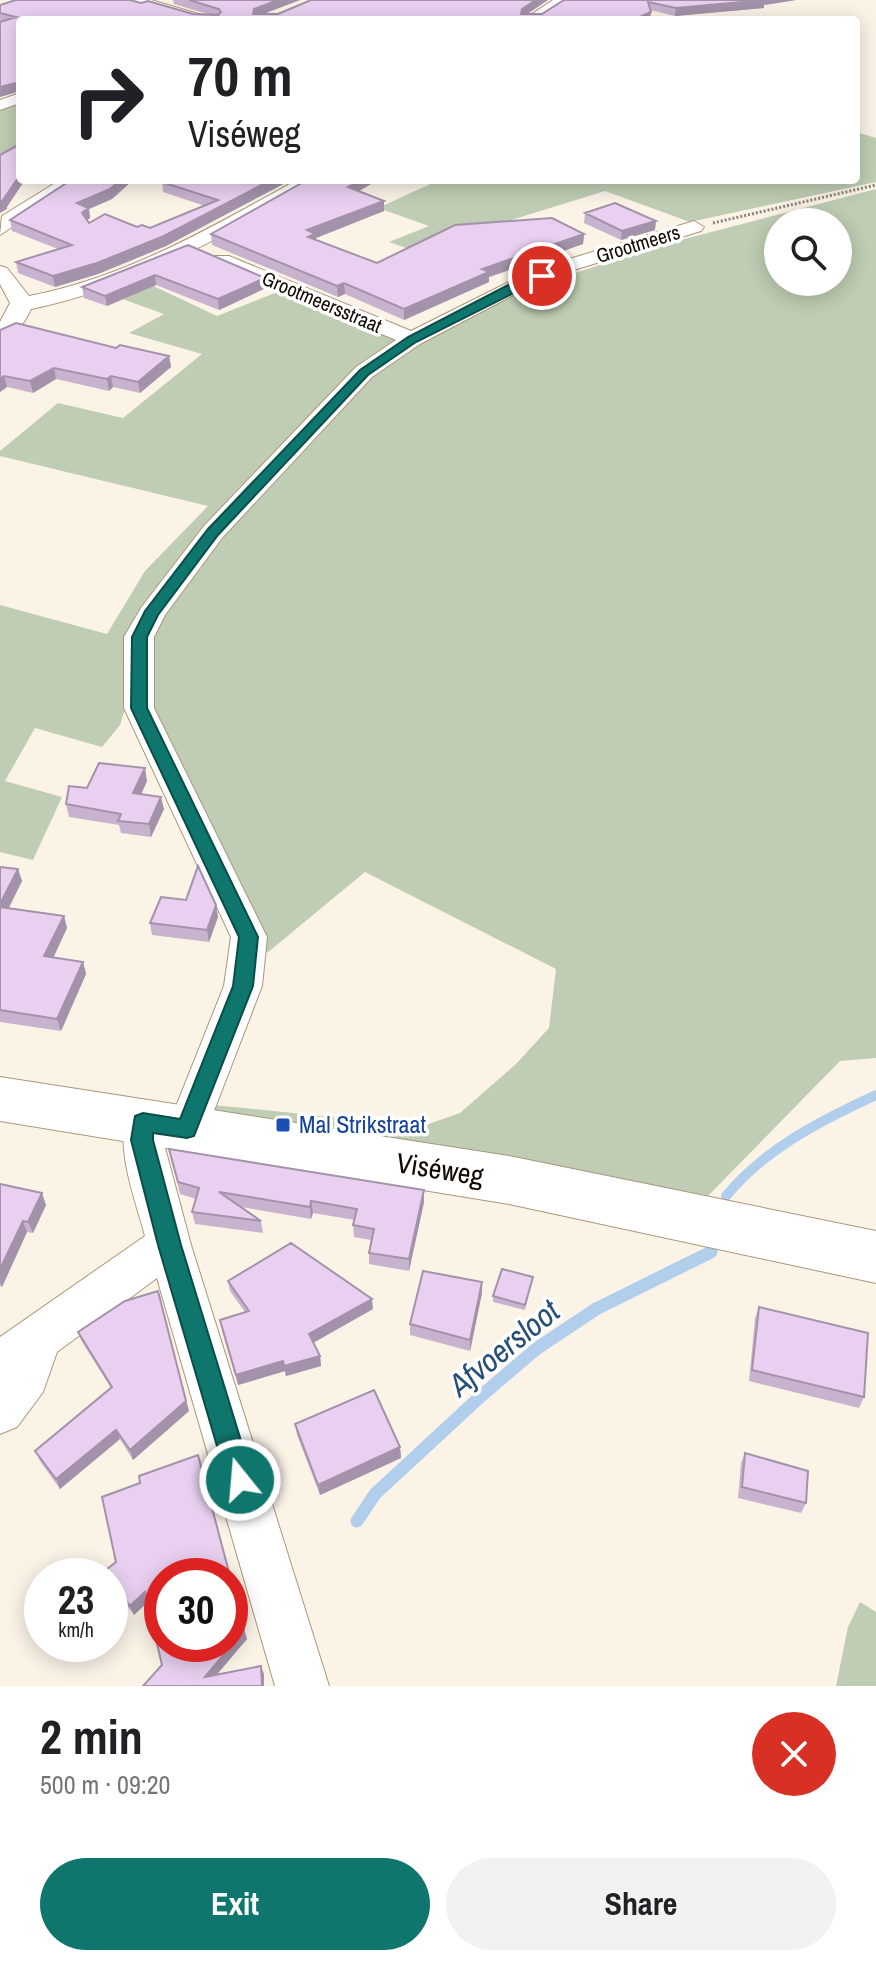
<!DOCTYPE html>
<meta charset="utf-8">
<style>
body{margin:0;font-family:"Archivo Narrow",sans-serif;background:#f2f2f2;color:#202124;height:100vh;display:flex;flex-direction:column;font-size:30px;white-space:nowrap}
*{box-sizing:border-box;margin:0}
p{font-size:26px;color:#757577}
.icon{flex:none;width:44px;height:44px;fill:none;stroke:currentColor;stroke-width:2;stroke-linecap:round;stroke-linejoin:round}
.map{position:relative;height:1686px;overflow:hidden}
.drawer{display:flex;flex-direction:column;background:#fff;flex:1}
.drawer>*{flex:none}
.guide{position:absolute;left:16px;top:16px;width:844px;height:168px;border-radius:8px;box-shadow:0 4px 20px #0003;background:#fff;color:#202124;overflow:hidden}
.tools{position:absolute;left:764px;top:208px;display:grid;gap:16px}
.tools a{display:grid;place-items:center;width:88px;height:88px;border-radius:50%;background:#fff;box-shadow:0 4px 20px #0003;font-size:40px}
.speed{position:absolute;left:24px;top:1558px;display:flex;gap:16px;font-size:40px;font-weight:700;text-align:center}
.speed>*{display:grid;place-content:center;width:104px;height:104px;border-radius:50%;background:#fff;box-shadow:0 4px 20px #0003;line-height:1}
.speed small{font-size:20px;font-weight:400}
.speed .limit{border:12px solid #d22;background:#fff;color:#111}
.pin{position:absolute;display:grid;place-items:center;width:68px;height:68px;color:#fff;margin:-34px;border:4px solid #fff;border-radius:50%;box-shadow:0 2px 8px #0007}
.me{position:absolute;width:88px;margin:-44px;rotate:343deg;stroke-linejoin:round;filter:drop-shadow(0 0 6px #0008)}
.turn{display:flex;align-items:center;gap:28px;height:168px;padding:0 40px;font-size:36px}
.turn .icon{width:104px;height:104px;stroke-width:2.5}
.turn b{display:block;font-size:56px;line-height:68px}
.round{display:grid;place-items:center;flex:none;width:84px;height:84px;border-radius:42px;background:#f2f2f2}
.headline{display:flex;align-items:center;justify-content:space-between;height:136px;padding:0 40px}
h1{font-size:48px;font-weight:800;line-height:60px}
.action{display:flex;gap:16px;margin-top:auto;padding:16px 40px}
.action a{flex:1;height:92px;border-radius:48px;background:#0f766e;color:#fff;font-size:32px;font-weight:800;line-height:92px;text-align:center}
.action a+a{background:#f2f2f2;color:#202124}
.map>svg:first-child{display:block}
.green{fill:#becdb3;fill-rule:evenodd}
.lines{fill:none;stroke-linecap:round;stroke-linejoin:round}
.stream-far1{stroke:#b2ceed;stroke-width:10}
.stream{stroke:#b2ceed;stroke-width:13}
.minor-casing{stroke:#ab9679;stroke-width:2}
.secondary-casing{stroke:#ab9679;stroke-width:2}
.path{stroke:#8c847a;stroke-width:3;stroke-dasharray:2 2;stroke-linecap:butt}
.minor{fill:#fff;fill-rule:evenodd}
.secondary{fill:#fff;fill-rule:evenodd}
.wall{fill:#c8b3cf}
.shaded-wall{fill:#a392a9}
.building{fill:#e9d0f1;stroke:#a392a9;stroke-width:2}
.route{fill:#0f766e;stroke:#0a4d48;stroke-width:2}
.transit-dot{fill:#1a4fb4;stroke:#fff;stroke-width:3}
.labels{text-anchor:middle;stroke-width:7;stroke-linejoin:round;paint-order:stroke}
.far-street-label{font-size:20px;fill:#110a02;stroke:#fff}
.transit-label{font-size:24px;fill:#164399;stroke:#fff;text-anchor:start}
.near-street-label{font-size:28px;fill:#110a02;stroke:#fff}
.near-water-label{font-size:32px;font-style:italic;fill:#264f78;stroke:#fff}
</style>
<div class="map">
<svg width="876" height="1686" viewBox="0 0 876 1686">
<rect width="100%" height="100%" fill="#fcf3e7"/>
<!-- green -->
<path class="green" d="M 20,102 L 20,158 L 0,156 L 0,109 Z
M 856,132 L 876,138 L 876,182 L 690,222 L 605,191 L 479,230 L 426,255 L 389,242 L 429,226 L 378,208 L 439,180 L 856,180 Z
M 876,189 L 876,1058 L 840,1061 L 705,1199 L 211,1112 L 213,1105 L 423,1126 L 460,1113 L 517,1063 L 549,1028 L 556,969 L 365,872 L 267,953 L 151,718 L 150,635 L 172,598 L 302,446 L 373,372 L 422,339 L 526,289 L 658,246 ZM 778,222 L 838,222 L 838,282 L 778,282 Z
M 130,275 L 217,316 L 280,291 L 399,341 L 186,551 L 147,600 L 129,640 L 126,705 L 120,725 L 102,747 L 35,728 L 5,781 L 62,797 L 33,860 L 0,852 L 0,605 L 107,634 L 145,571 L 208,506 L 0,456 L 0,451 L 58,403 L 123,418 L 202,354 L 129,333 L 164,314 L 94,289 Z
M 860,1602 L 876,1612 L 876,1686 L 836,1686 L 848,1627 Z"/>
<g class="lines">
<!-- stream-far1 -->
<path class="stream-far1" d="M 726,1196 C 766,1148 820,1121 876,1095"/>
<!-- stream -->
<path class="stream" d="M 357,1521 L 375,1494 L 481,1396 L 536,1349 L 596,1309 L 711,1252"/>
<defs>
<path id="minor" d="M 128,0 L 151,0 L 219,20 L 195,20 Z
M 553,0 L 570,0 L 540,20 L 523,20 Z
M 20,93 L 20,103 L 0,110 L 0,100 Z
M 60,180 L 82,180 L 0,235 L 2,216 Z
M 297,180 L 319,180 C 307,194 283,202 267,211 C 192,253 115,292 31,309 C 25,322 15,337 0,341 L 0,322 L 10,303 L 0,284 L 0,266 L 7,268 L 29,296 C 125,278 212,227 297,180 Z
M 694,221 L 704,227 L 701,231 L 577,269 L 521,291 L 420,344 L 372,377 L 222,538 L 165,615 L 154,637 L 154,708 L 267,937 L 262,986 L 207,1129 L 201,1141 L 187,1146 L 173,1141 L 167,1129 L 224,986 L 231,937 L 124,708 L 124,637 L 141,608 L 204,526 L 356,367 L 396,340 L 215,264 L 212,260 L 215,256 L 229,256 L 411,331 L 507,283 L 563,261 Z
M 143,1106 L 157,1111 L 163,1123 L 163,1140 L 191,1245 L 329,1686 L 275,1686 L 157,1278 L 57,1352 L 43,1392 L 17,1427 L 0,1434 L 0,1337 L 145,1236 C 136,1201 113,1144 129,1111 Z"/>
<path id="secondary" d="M 0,1077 L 509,1156 L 876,1231 L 876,1283 L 509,1204 L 0,1121 Z"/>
</defs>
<!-- minor casing -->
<use href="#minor" class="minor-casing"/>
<!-- secondary casing -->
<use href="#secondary" class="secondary-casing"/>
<!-- path -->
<path class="path" d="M 713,223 L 876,185"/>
<!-- minor -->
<use href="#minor" class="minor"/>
<!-- secondary -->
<use href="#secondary" class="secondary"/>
</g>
<!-- wall -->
<path class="wall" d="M 16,0 L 130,0 L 141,3 L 148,1 L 193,14 L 211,15 L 174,4 L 173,0 L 300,0 L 263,14 L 278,14 L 311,0 L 548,0 L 527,14 L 542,14 L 564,0 L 796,0 L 764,5 L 764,8 L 675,16 L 650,10 L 650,20 L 20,20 L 20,91 L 0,97 L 0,22 L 2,21 L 0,21 L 0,5 Z
M 71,180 L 133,180 L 112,199 L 89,209 L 90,218 L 87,220 L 89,223 L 150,228 L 205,206 L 163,192 L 162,182 L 291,180 L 166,246 L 98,274 L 55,287 L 18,273 L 16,262 L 58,249 L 12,231 L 10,220 Z
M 359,191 L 384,201 L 384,211 L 316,238 L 316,240 L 377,263 L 584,234 L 583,244 L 489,277 L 489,282 L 404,320 L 345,294 L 338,297 L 212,245 L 211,234 Z
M 585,213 L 655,230 L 621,240 L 584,223 Z
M 188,245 L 266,288 L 219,310 L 156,285 L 107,306 L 84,298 L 82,287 Z
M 0,330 L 169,356 L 171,367 L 140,393 L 113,387 L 109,391 L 56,379 L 33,393 L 7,387 L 0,392 Z
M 147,781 L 141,794 L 164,809 L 151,837 L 121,833 L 119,825 L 69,817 L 66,804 L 87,788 Z
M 0,867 L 18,869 L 22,881 L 9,908 L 64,916 L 67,928 L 53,958 L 83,962 L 86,974 L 61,1031 L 0,1022 Z
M 186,900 L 216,905 L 218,917 L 209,942 L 152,935 L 150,923 Z
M 169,1149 L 424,1190 L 424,1202 L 409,1271 L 369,1264 L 369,1253 L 371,1240 L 354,1237 L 353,1225 L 355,1220 L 313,1213 L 311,1219 L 241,1207 L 261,1221 L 263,1233 L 195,1224 L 192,1212 L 196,1199 L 180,1194 Z
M 0,1184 L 46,1205 L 33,1233 L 27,1232 L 2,1287 L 0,1286 Z
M 533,1277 L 525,1310 L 493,1302 L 493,1296 Z
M 228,1281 L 373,1309 L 313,1343 L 320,1356 L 321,1366 L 286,1376 L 285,1371 L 238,1385 L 222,1331 L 245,1312 L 230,1291 Z
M 482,1293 L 470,1351 L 410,1335 L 410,1324 Z
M 759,1307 L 864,1397 L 859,1408 L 749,1381 L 755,1318 Z
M 78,1332 L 189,1411 L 133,1460 L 120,1439 L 60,1489 L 40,1461 L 35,1451 L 111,1388 L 82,1342 Z
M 295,1424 L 400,1447 L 401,1458 L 320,1495 L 297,1435 Z
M 745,1453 L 806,1503 L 801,1513 L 738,1498 L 741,1463 Z
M 103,1572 L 247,1639 L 217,1674 L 264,1674 L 264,1686 L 162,1665 L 147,1602 L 134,1615 L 110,1584 L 110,1576 L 105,1576 Z"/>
<!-- shaded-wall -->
<path class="shaded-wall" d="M 278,0 L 300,0 L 255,17 L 254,20 L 254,9 Z
M 536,0 L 548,0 L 521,18 L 522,9 Z
M 761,0 L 796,0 L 764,5 L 764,8 L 675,16 L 676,8 Z
M 651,12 L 650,20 L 633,20 Z
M 20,82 L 20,91 L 0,97 L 0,87 Z
M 20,175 L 20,180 L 25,180 L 7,207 L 7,209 L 0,213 L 0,216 L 0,202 Z
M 120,180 L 133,180 L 112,199 L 89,209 L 90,218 L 84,223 L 77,203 Z
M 271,180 L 291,180 L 166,246 L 98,274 L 55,287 L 53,276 Z
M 361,180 L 378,180 L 349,197 L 348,187 Z
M 384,201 L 384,211 L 316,238 L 316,245 L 308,247 L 307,230 Z
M 656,221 L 655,230 L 621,240 L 622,231 Z
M 584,234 L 583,244 L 489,277 L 489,282 L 404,320 L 404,309 L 482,269 Z
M 155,275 L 156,285 L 107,306 L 105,296 Z
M 265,278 L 266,288 L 219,310 L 218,299 Z
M 344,283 L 345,294 L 338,297 L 337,286 Z
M 169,356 L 171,367 L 140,393 L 138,382 Z
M 54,368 L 56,379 L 33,393 L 30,381 Z
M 4,376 L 7,387 L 0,392 L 0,379 Z
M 111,376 L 113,387 L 109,391 L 107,379 Z
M 145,768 L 147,781 L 136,806 L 133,793 Z
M 161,797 L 164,809 L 151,837 L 149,824 Z
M 18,869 L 22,881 L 3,919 L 0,909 L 0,904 Z
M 216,905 L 218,917 L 209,942 L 207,930 Z
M 64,916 L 67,928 L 48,969 L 44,956 Z
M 83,962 L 86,974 L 61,1031 L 57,1019 Z
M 424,1190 L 424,1202 L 409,1271 L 409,1259 Z
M 42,1193 L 46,1205 L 33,1233 L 28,1222 Z
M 311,1201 L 313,1213 L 311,1219 L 310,1207 Z
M 23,1221 L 27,1232 L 2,1287 L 0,1282 L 0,1269 Z
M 482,1282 L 482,1293 L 470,1351 L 470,1340 Z
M 158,1291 L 189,1411 L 133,1460 L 130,1450 Z
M 372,1299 L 373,1309 L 311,1344 L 309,1334 Z
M 320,1356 L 321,1366 L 286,1376 L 284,1366 Z
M 283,1361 L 285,1371 L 238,1385 L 236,1375 Z
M 116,1430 L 120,1439 L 60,1489 L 56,1479 Z
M 400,1447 L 401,1458 L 320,1495 L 318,1485 Z
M 201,1465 L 247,1639 L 208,1685 L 205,1677 Z
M 145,1592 L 149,1601 L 134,1615 L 130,1606 Z
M 261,1666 L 264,1674 L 264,1686 L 262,1686 Z"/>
<!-- building -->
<path class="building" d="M 16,0 L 130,0 L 141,3 L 148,1 L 193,14 L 218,15 L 221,12 L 219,9 L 189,0 L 278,0 L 254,9 L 253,14 L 278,14 L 311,0 L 536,0 L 522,9 L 521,14 L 542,14 L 564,0 L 764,0 L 676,8 L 648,2 L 651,12 L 633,20 L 20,20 L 20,82 L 0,87 L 0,22 L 16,17 L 0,13 L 0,5 Z
M 20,144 L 20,175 L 3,200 L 5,199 L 0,202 L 0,155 Z
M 71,180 L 120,180 L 110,189 L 77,203 L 88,208 L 82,213 L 89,223 L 105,214 L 137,227 L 142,225 L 150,228 L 218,200 L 162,182 L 166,180 L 271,180 L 164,236 L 97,263 L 53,276 L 16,262 L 72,245 L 10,220 Z
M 307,180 L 361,180 L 348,187 L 384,201 L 307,230 L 315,234 L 308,237 L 377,263 L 455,225 L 552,218 L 584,234 L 482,269 L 489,272 L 404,309 L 344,283 L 337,286 L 211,234 Z
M 615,203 L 656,221 L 622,231 L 585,213 Z
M 188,245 L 265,278 L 218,299 L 155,275 L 105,296 L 82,287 Z
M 16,323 L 116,348 L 120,345 L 169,356 L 138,382 L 111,376 L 107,379 L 54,368 L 30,381 L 4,376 L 0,379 L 0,330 Z
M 99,763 L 145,768 L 133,793 L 161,797 L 149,824 L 118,821 L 121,814 L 66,804 L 69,786 L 87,788 Z
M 198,866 L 216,905 L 207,930 L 150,923 L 161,897 L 186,900 Z
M 0,867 L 18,869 L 0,904 Z
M 0,907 L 64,916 L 44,956 L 83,962 L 57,1019 L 0,1010 Z
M 169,1149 L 424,1190 L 409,1259 L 369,1253 L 374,1229 L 353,1225 L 357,1209 L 311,1201 L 310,1207 L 219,1192 L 261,1221 L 192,1212 L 199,1188 L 178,1182 Z
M 0,1184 L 42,1193 L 28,1222 L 23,1221 L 0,1269 Z
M 291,1243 L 372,1299 L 309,1334 L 320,1356 L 284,1366 L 283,1361 L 236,1375 L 220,1320 L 249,1311 L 228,1281 Z
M 502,1269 L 533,1277 L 525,1305 L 493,1296 Z
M 423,1271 L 482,1282 L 470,1340 L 410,1324 Z
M 158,1291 L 186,1401 L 130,1450 L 116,1430 L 56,1479 L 35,1451 L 112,1387 L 78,1332 L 125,1301 Z
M 759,1307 L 868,1333 L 864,1397 L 752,1370 Z
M 374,1390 L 400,1447 L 318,1485 L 295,1424 Z
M 745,1453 L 808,1471 L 806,1503 L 742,1487 Z
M 198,1455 L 230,1576 L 162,1576 L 162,1644 L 230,1644 L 230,1577 L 244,1630 L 205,1677 L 261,1666 L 262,1686 L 143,1686 L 162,1665 L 145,1592 L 130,1606 L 110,1580 L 110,1576 L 107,1576 L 103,1572 L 116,1562 L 102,1497 L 140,1483 L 139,1476 Z"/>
<!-- route -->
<path class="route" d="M 538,274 L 548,276 L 416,342 L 368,375 L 218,535 L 158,615 L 147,637 L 147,708 L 258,937 L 253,986 L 194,1136 L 187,1138 L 153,1133 L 153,1140 L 181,1245 L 253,1480 L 250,1490 L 240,1494 L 231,1490 L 227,1480 L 158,1245 L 131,1140 L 135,1116 L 143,1113 L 180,1119 L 233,986 L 239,937 L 131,708 L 132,637 L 145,611 L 208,529 L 360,370 L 408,337 L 510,284 Z"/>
<!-- markers -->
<rect class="transit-dot" x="275" y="1117" width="16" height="16" rx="4"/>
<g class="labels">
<!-- far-street labels -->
<g class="far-street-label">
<text transform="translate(638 244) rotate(-17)" y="7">Grootmeers</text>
<text transform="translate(322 302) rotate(23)" y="7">Grootmeersstraat</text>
</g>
<!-- transit labels -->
<g class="transit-label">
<text x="299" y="1133">Mal Strikstraat</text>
</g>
<!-- near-street labels -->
<g class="near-street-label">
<text transform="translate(440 1169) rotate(9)" y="10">Viséweg</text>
</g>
<!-- near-water labels -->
<g class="near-water-label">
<text transform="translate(504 1348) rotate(-39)" y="11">Afvoersloot</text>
</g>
</g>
</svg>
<div class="tools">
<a><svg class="icon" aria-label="search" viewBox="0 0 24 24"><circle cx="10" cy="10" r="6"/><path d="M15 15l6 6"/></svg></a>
</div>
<div class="speed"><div>23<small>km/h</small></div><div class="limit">30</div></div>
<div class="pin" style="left:542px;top:276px;background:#d93025"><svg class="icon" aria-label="arrive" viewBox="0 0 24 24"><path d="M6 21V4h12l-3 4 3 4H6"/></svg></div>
<svg class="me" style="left:240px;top:1480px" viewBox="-20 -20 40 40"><circle r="17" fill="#0f766e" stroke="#fff" stroke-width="3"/><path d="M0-11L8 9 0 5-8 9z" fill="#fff"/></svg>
<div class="guide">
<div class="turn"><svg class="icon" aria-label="right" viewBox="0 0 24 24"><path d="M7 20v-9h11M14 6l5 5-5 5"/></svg><div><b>70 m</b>Viséweg</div></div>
</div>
</div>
<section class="drawer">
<div class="headline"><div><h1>2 min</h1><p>500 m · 09:20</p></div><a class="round" style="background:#d93025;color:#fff"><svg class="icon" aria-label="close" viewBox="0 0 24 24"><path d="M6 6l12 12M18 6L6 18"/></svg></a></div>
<div class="action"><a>Exit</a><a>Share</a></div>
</section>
